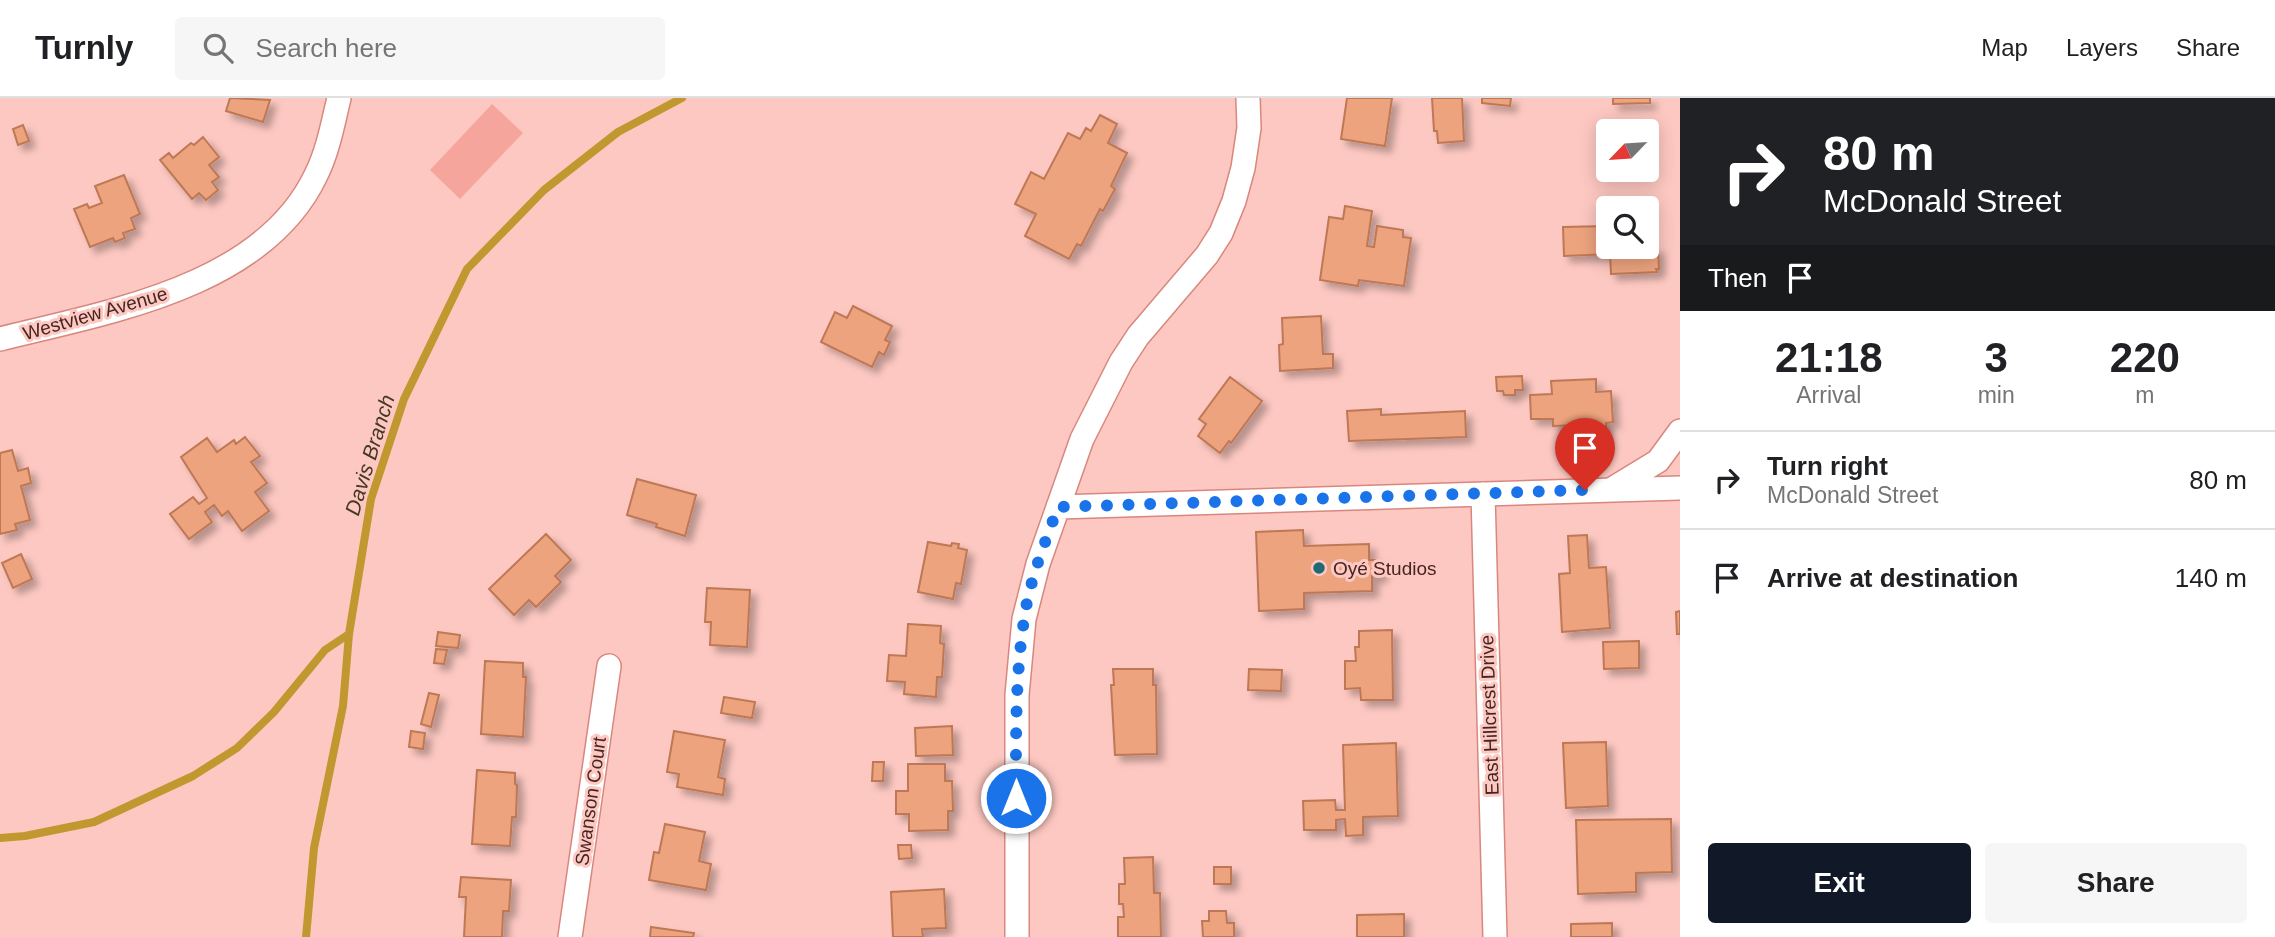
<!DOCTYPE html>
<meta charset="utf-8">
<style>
body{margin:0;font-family:Arial,sans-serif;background:#f6f6f6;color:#202124;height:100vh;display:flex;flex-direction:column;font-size:26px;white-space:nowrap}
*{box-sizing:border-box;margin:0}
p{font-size:23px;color:#757577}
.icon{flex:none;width:38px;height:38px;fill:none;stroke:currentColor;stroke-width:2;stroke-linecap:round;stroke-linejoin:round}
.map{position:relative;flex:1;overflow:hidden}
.panel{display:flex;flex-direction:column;background:#fff;width:595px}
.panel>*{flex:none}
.top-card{background:#202124;color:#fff;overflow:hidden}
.needle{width:46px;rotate:245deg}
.fabs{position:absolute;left:1596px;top:21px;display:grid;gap:14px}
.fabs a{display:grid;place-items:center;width:63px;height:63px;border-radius:7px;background:#fff;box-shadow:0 4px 18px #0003;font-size:35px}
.pin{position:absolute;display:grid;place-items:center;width:60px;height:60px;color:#fff;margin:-72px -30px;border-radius:50% 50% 50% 0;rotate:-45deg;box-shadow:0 0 7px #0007}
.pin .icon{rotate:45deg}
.me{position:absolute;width:77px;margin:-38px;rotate:0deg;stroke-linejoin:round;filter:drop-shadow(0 0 5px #0008)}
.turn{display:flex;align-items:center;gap:24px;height:147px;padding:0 28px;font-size:32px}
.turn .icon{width:91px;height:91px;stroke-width:2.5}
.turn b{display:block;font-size:49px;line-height:60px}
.then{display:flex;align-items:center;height:66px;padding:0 28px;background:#0003;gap:14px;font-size:26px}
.eta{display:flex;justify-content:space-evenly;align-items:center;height:119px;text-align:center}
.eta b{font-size:42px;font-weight:600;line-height:49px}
.action{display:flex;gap:14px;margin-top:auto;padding:14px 28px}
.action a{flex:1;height:80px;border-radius:7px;background:#111827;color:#fff;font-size:28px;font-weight:600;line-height:80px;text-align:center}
.action a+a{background:#f6f6f6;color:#202124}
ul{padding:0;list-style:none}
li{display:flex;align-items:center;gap:21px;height:98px;padding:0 28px;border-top:2px solid #e0e0e0}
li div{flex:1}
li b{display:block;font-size:26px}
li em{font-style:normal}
header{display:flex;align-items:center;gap:42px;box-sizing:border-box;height:98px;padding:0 35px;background:#fff;border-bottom:2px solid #e0e0e0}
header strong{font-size:33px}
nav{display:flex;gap:38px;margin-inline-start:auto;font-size:24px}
.search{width:490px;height:63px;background:#f6f6f6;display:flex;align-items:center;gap:18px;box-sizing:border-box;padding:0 24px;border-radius:7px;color:#757577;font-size:26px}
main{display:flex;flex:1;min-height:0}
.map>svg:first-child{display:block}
.green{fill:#f5a59c}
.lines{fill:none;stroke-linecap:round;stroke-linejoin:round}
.stream{stroke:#c1982f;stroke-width:8}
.building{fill:#eda37e;stroke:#be7855;stroke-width:2;filter:url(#shadow)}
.street-casing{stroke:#d8877e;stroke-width:26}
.street{stroke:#fff;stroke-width:23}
.route{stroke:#1a73e8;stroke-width:12;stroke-dasharray:0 21.6}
.poi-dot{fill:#1f6a73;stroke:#fdc8c1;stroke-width:2.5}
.labels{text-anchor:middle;stroke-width:6;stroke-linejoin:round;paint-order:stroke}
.street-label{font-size:19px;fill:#462521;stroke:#fdc8c1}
.poi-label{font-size:19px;fill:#462521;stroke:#fdc8c1;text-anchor:start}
.water-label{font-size:21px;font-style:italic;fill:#433a24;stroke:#fdc8c1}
</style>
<header>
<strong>Turnly</strong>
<div class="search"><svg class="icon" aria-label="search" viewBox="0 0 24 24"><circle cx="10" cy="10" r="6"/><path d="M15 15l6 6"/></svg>Search here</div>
<nav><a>Map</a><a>Layers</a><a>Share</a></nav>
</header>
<main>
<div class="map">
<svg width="1680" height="839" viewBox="0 0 1680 839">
<defs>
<filter id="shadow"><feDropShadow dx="6" dy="6" stdDeviation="3.5" flood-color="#0004"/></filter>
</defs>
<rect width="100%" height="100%" fill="#fdc8c1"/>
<!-- green -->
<path class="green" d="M 492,6 L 523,35 L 460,101 L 430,72 Z"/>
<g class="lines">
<!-- stream -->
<path class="stream" d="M 0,740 L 25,738 L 94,724 L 193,678 L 237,650 L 274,614 L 325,552 L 349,536
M 306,839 L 314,750 L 343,608 L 349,536 L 371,401 L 404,301 L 467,171 L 544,92 L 618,34 L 682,0"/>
</g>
<!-- building -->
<path class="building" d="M 230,0 L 270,2 L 263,24 L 226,13 Z
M 1347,0 L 1392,0 L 1385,48 L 1341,41 Z
M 1432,0 L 1462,0 L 1464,43 L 1438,45 L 1437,33 L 1434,33 Z
M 1482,0 L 1511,0 L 1510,8 L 1482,5 Z
M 1613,0 L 1650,0 L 1650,5 L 1613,6 Z
M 1100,17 L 1117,26 L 1108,45 L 1127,55 L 1111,88 L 1115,91 L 1103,113 L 1100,111 L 1081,148 L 1077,146 L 1069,161 L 1025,138 L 1036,116 L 1015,106 L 1031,74 L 1044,81 L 1068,35 L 1080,41 L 1086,30 L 1091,33 Z
M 23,27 L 29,43 L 18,47 L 13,31 Z
M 203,39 L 219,59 L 209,67 L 219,79 L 212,84 L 218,92 L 206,102 L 199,95 L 192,101 L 160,62 L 169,55 L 173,60 L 191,45 L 194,47 Z
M 124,77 L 140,116 L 131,120 L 135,131 L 123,135 L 125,140 L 115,144 L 113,140 L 90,149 L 74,111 L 87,106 L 89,110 L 102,105 L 95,88 Z
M 1345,108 L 1372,113 L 1367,148 L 1374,149 L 1377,128 L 1403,132 L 1403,139 L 1411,140 L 1404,188 L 1359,182 L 1358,188 L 1320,182 L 1329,119 L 1343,121 Z
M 1608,128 L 1608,149 L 1658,150 L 1659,171 L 1656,171 L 1657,174 L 1611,176 L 1610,156 L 1564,158 L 1563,129 Z
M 853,208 L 892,228 L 885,242 L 890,244 L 884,257 L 879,254 L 872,269 L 821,244 L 835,214 L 847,220 Z
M 1321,218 L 1323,256 L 1333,256 L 1333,270 L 1280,273 L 1279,247 L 1283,246 L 1282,220 Z
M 1522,278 L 1523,292 L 1515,292 L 1515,297 L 1504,297 L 1503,293 L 1497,293 L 1496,279 Z
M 1230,279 L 1262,303 L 1231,345 L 1229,343 L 1220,355 L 1198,338 L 1206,326 L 1199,321 Z
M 1596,281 L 1596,294 L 1611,293 L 1613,324 L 1606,325 L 1606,332 L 1579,333 L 1579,327 L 1553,328 L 1553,321 L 1531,321 L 1530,297 L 1552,296 L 1551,283 Z
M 1381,311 L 1381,317 L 1465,313 L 1466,339 L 1349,343 L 1347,313 Z
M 245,339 L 260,358 L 251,364 L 267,385 L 255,394 L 269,413 L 242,433 L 228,413 L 222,418 L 214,407 L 205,414 L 212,424 L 189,441 L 170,416 L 193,399 L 199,406 L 207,400 L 181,359 L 207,340 L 217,354 L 234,342 L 236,346 Z
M 12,352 L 18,373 L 28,370 L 31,385 L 21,388 L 30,422 L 15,426 L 17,432 L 0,436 L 0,355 Z
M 637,381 L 696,397 L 685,438 L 656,429 L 657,426 L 627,417 Z
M 1303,432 L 1304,448 L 1369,446 L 1369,462 L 1381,462 L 1381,478 L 1372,478 L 1372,493 L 1304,495 L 1304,511 L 1259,513 L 1256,434 Z
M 546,436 L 571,462 L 555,478 L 561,484 L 536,509 L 529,502 L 514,517 L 489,491 Z
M 1587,437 L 1589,470 L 1606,469 L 1610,530 L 1562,534 L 1559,476 L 1570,475 L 1568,438 Z
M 928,444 L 951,448 L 952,445 L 959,446 L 958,450 L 967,452 L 961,486 L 956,485 L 953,501 L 918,494 Z
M 21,456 L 32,481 L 13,490 L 2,465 Z
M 707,490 L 750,492 L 747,549 L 710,547 L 711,524 L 705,524 Z
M 1680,513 L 1680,536 L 1677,536 L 1676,514 Z
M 908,526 L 941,528 L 940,545 L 944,546 L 942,579 L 937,579 L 936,599 L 904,596 L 905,584 L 887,583 L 889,557 L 906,558 Z
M 1392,532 L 1393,602 L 1361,602 L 1360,590 L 1345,591 L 1345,563 L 1356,563 L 1355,549 L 1359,549 L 1359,533 Z
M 438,534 L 460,537 L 458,550 L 436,548 Z
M 1639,543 L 1639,570 L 1604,571 L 1603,544 Z
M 436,551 L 447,552 L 444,566 L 434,565 Z
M 485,563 L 523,565 L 523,579 L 526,579 L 523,639 L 481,636 Z
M 1113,571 L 1153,571 L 1153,587 L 1156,587 L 1157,656 L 1115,657 L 1111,587 L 1114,587 Z
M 1249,571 L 1282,572 L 1281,593 L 1248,592 Z
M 429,595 L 439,597 L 431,629 L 421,626 Z
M 724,599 L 755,604 L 752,620 L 721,615 Z
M 952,628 L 953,657 L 916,658 L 915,630 Z
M 411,633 L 425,635 L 423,651 L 409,649 Z
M 674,633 L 725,642 L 718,679 L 725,681 L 723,697 L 677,689 L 679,676 L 667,674 Z
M 1606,644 L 1608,708 L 1566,710 L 1563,645 Z
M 1396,645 L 1398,718 L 1363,719 L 1363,737 L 1346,738 L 1345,721 L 1336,722 L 1336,732 L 1304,732 L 1303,703 L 1335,702 L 1336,712 L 1345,712 L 1343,647 Z
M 873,664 L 884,664 L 883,683 L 872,683 Z
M 908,666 L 945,666 L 945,683 L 952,683 L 953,713 L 948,713 L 948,732 L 909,733 L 909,716 L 896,716 L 896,693 L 908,693 Z
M 477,672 L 515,675 L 515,686 L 517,687 L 516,719 L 512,719 L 510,748 L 472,746 Z
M 1671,721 L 1672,774 L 1636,775 L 1636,794 L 1578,796 L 1576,722 Z
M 665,726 L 705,734 L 699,763 L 711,766 L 706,792 L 649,782 L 654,754 L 659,755 Z
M 898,747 L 911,747 L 912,760 L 899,761 Z
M 1153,759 L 1154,795 L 1160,795 L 1161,839 L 1118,839 L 1118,819 L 1124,819 L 1123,806 L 1119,806 L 1119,786 L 1125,786 L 1124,760 Z
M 1214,769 L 1231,769 L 1231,786 L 1214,786 Z
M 461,779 L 511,782 L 509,813 L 503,813 L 502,839 L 464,839 L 466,799 L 459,799 Z
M 944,791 L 946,830 L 922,831 L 923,839 L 893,839 L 891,794 Z
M 1209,813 L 1226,813 L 1227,825 L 1234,825 L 1234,839 L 1203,839 L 1202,823 L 1209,823 Z
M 1404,816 L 1404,839 L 1357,839 L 1357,817 Z
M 1612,825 L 1612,839 L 1571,839 L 1571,826 Z
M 651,829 L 694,835 L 693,839 L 650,839 Z"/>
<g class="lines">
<defs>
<path id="street" d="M 0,241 C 108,214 263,189 316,77 C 328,53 333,25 339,0
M 1612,391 L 1658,363 L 1680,333
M 1483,396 L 1495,839
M 1058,409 L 1680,390
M 570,839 L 609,568
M 1017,839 L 1017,597 L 1024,521 L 1038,466 L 1082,341 L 1121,264 L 1138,238 L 1207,157 L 1221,135 L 1234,103 L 1243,70 L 1249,30 L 1248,0"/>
</defs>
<!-- street casing -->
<use href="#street" class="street-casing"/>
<!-- street -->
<use href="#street" class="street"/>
</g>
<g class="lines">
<!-- route -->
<path class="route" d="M 1016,700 C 1016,641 1015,581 1024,522 C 1029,483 1045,445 1058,409 L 1585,392"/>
</g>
<!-- markers -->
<circle class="poi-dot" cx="1319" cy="470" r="7"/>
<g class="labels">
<!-- street labels -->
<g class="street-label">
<text transform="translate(95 215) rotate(-16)" y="7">Westview Avenue</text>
<text transform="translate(1489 617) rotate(-92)" y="7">East Hillcrest Drive</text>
<text transform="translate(590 703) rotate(-82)" y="7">Swanson Court</text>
</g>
<!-- poi labels -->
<g class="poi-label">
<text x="1333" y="477">Oyé Studios</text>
</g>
<!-- water labels -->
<g class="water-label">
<text transform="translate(370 357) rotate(-73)" y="7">Davis Branch</text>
</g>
</g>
</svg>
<div class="fabs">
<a><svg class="needle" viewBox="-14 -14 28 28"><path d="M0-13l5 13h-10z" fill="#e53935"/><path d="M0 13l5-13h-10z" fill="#757577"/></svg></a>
<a><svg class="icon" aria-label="search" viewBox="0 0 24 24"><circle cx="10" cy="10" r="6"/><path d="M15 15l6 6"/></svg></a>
</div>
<div class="pin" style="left:1585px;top:392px;background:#d93025"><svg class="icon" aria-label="arrive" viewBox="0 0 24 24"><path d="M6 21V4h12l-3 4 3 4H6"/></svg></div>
<svg class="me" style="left:1016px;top:700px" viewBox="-20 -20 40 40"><circle r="17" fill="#1a73e8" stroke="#fff" stroke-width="3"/><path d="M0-11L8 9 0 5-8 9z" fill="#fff"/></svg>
</div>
<section class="panel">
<div class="top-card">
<div class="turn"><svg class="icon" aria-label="right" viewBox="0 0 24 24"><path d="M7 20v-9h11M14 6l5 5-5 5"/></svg><div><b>80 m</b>McDonald Street</div></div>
<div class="then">Then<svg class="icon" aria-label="arrive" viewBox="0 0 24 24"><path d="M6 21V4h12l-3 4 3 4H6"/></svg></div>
</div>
<div class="eta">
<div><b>21:18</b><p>Arrival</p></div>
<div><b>3</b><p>min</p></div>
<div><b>220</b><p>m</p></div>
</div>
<ul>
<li><svg class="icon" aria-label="right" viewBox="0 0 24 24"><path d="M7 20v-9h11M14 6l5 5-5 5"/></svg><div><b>Turn right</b><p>McDonald Street</p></div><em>80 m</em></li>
<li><svg class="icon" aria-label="arrive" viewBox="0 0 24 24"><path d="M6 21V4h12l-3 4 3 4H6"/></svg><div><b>Arrive at destination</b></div><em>140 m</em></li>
</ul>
<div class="action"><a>Exit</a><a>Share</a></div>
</section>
</main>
